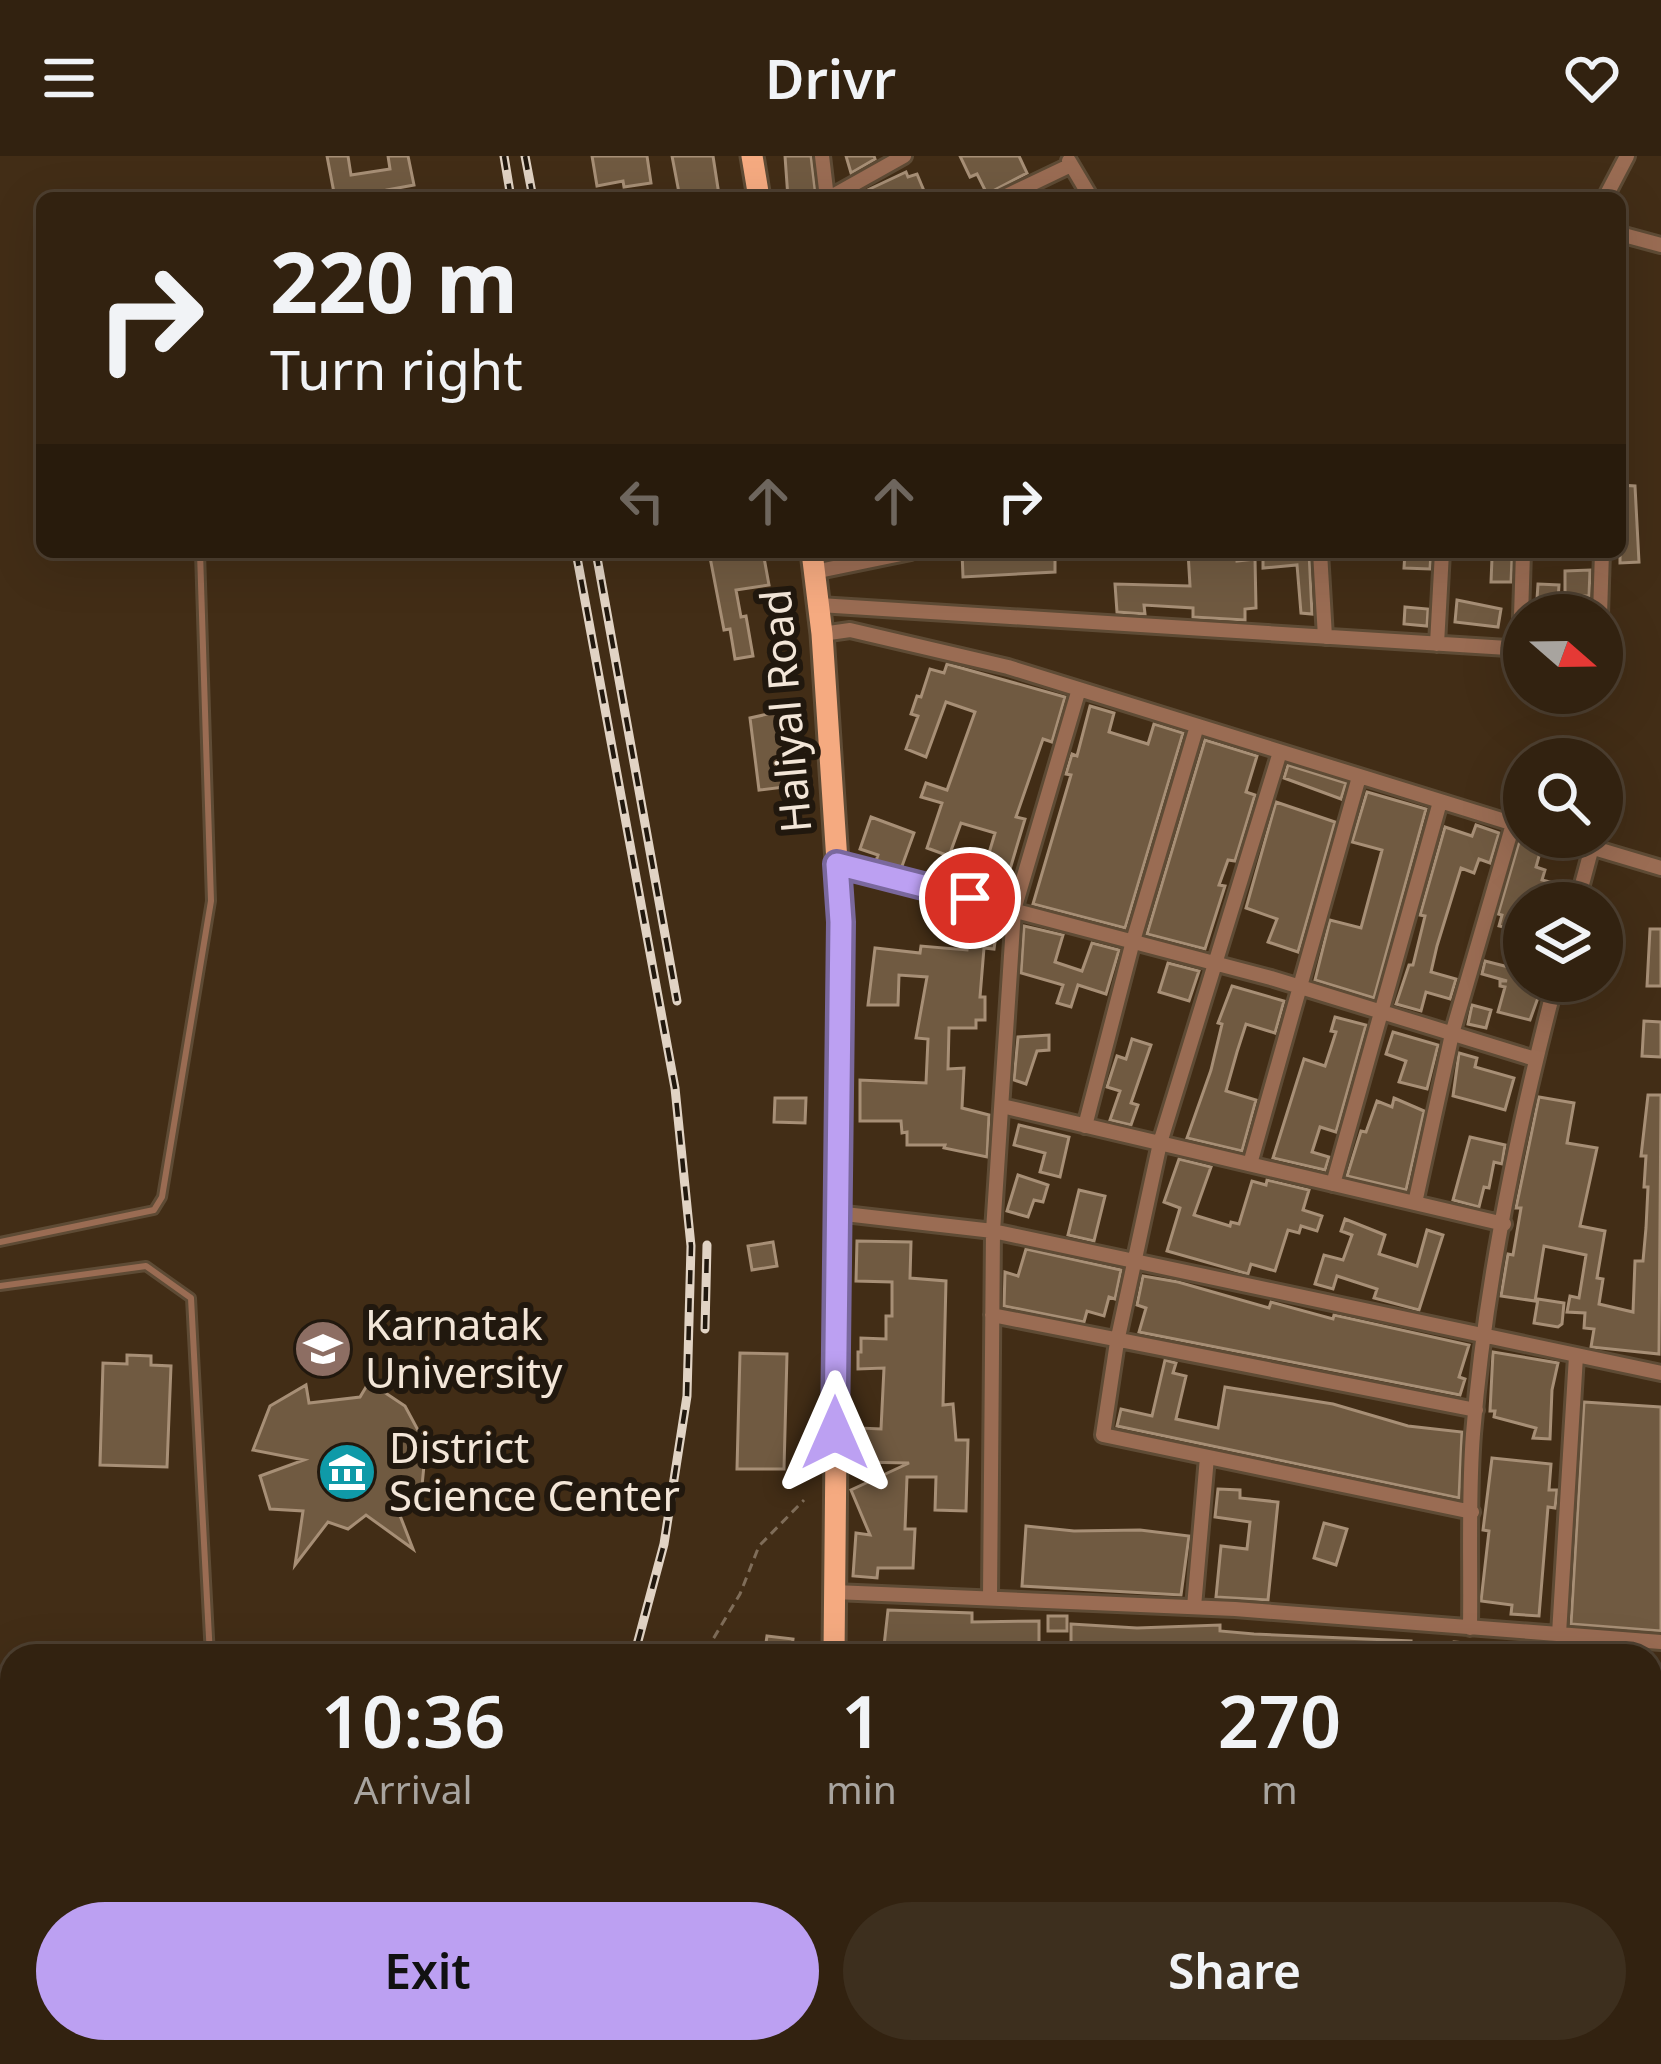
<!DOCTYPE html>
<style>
body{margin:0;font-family:"Noto Sans",sans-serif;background:#3d2f1e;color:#f1f3f6;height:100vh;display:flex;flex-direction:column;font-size:45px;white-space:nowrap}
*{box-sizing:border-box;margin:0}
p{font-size:39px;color:#a8a49f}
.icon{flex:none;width:66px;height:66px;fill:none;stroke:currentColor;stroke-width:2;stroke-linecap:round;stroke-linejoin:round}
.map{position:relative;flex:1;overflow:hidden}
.drawer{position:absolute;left:0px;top:1488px;width:1662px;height:420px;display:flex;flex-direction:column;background:#322210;border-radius:36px 36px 0 0;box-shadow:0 12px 48px #0002,0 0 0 3px #4d3f30}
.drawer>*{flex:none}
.guide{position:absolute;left:36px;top:36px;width:1590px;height:366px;border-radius:18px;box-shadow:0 12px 48px #0002,0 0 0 3px #4d3f30;background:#322210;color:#f1f3f6;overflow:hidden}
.needle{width:78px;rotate:110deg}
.fabs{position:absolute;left:1503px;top:438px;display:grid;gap:24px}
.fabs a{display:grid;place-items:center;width:120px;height:120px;border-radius:50%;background:#322210;box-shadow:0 12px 48px #0002,0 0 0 3px #4d3f30;font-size:60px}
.pin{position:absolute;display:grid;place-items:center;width:102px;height:102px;color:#fff;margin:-51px;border:6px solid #fff;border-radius:50%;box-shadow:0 3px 12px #0007}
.me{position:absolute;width:132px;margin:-66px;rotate:0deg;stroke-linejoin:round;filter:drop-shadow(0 0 9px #0008)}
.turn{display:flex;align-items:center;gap:42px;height:252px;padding:0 36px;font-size:54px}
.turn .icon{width:156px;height:156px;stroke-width:2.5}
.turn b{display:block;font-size:84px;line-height:102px}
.lanes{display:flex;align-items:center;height:114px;padding:0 36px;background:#0003;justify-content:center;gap:60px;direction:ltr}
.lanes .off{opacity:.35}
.eta{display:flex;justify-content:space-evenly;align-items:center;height:204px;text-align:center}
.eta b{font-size:72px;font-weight:600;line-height:84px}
.action{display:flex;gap:24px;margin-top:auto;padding:24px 36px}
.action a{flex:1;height:138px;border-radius:72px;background:#bca0f2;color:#111;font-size:48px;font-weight:600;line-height:138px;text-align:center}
.action a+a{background:#3d2f1e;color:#f1f3f6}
header{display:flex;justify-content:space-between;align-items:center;height:156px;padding:0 36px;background:#322210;font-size:54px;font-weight:600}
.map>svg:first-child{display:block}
.building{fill:#705a41;stroke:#a78f76;stroke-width:3}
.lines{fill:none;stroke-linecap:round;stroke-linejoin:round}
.lane-casing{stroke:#5e4b35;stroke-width:12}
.street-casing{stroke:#5e4b35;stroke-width:20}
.primary-casing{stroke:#5e4b35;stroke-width:27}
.path{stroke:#7f6d59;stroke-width:3;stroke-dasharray:9 6;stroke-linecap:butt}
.lane{stroke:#9a6c53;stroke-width:6}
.street{stroke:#9a6c53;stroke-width:14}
.primary{stroke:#f5aa80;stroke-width:21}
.rail-casing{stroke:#e1d3c4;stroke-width:9}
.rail{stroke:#21180e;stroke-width:4.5;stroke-dasharray:14;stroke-linecap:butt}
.route-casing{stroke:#7a689d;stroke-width:30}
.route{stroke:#bca0f2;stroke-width:21}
.labels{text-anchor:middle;stroke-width:12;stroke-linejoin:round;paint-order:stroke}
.street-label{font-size:42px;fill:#f3e6d8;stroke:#21180e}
.poi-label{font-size:42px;fill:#f3e6d8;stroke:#21180e;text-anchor:start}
</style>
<header><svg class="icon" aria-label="menu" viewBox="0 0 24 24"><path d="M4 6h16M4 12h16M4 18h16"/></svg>Drivr<svg class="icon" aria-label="heart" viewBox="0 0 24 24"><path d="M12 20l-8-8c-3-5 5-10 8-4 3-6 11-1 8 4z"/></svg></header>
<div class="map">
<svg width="1661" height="1908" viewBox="0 0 1661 1908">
<rect width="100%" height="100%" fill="#422d16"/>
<!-- building -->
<path class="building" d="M 327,0 L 348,0 L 351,19 L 390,13 L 388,0 L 408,0 L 414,29 L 387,34 L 388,40 L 378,42 L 368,42 L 367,38 L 335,42 Z
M 592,0 L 647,0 L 651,27 L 624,31 L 623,25 L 597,30 Z
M 672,0 L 713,0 L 719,39 L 680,42 Z
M 785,0 L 811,0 L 816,42 L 788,42 Z
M 846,0 L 874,0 L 875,3 L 851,17 Z
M 960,0 L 1019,0 L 1027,17 L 987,38 L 977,18 L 970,21 Z
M 906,16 L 908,21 L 917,18 L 927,42 L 860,42 L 859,38 Z
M 1620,329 L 1635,330 L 1639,406 L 1620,407 Z
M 709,396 L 763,396 L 769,429 L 736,434 L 741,461 L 746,460 L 753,500 L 735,503 L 730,473 L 724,474 Z
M 962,396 L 1055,396 L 1055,416 L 963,421 Z
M 1188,396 L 1236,396 L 1237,405 L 1255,403 L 1256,452 L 1245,453 L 1245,464 L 1193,461 L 1193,452 L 1144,449 L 1145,458 L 1117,456 L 1115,428 L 1190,430 Z
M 1263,396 L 1309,396 L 1312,458 L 1301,457 L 1297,409 L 1263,412 Z
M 1405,396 L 1431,397 L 1430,413 L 1404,412 Z
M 1492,402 L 1512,402 L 1511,426 L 1491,426 Z
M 1590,414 L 1589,440 L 1565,440 L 1565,415 Z
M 1538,428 L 1559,429 L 1558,444 L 1537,443 Z
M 1457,444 L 1501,453 L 1498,471 L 1455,466 Z
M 1405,451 L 1428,453 L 1427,470 L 1404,468 Z
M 947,508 L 1065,541 L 1052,586 L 1043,583 L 1016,661 L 1025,663 L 1002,740 L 978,734 L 995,677 L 961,667 L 949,700 L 927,692 L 942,647 L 921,641 L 926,627 L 947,634 L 975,556 L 946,546 L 926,601 L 906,593 L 918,560 L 911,558 L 917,540 L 921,541 L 930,513 L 944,517 Z
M 1090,550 L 1114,557 L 1109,576 L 1148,588 L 1154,568 L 1183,577 L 1125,772 L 1033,748 L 1071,619 L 1066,618 L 1072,598 L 1077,600 Z
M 790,553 L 801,629 L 759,634 L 750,562 Z
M 1205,584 L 1257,600 L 1246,636 L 1255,639 L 1235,705 L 1228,704 L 1219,729 L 1225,730 L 1205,793 L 1147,778 Z
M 1288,609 L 1346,627 L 1341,643 L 1284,622 Z
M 1367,636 L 1426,653 L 1374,842 L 1315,824 L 1330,764 L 1361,772 L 1369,742 L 1382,694 L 1352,686 Z
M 1276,646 L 1335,666 L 1298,796 L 1268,786 L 1277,763 L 1246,752 Z
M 871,661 L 914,677 L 901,713 L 876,705 L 878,699 L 860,693 Z
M 1476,669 L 1499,677 L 1490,707 L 1479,703 L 1474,717 L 1461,712 L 1437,790 L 1431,816 L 1456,823 L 1450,843 L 1426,836 L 1421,855 L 1396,848 L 1409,809 L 1413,809 L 1425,760 L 1420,759 L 1445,671 L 1472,680 Z
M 1519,686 L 1541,693 L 1536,711 L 1545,714 L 1542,724 L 1570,731 L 1566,747 L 1532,744 L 1524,747 L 1524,776 L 1499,770 L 1502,759 L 1498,758 Z
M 1024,770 L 1063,779 L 1055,806 L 1082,815 L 1092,787 L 1119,794 L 1106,838 L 1078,829 L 1071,851 L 1057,847 L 1063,829 L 1021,817 Z
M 1650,773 L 1661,773 L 1661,830 L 1647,830 Z
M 969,776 L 996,779 L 994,793 L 984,792 L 980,841 L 985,841 L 985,864 L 976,864 L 976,872 L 949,872 L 948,913 L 964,912 L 962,952 L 989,959 L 987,1001 L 944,992 L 945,989 L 907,989 L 907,976 L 902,977 L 901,965 L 860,965 L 860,924 L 926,927 L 928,883 L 916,882 L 927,821 L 899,819 L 898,849 L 868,849 L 875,792 L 920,797 L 921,790 L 967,794 Z
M 1485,805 L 1524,815 L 1524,825 L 1544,825 L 1530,864 L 1498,856 L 1505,831 L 1500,830 L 1500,825 L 1507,825 L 1482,818 Z
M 1168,807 L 1199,815 L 1189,845 L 1159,836 Z
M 1232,830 L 1284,845 L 1275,877 L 1246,868 L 1237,896 L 1226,935 L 1256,944 L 1242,995 L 1187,982 L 1211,914 L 1222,868 L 1218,867 Z
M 1472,849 L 1491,854 L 1486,872 L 1468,868 Z
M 1335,861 L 1366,869 L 1336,976 L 1320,971 L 1312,996 L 1329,1001 L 1325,1014 L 1273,1002 L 1304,903 L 1325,910 L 1336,876 L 1331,875 Z
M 1644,865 L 1661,866 L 1661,901 L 1642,900 Z
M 1393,876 L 1438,889 L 1427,933 L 1399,926 L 1406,905 L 1386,898 Z
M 1049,879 L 1049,894 L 1037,895 L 1026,928 L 1014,924 L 1018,881 Z
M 1132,883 L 1151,889 L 1131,947 L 1138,949 L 1131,969 L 1110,964 L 1120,935 L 1107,931 L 1117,900 L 1126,903 Z
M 1459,897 L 1477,902 L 1475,911 L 1514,922 L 1505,954 L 1453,940 Z
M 1648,939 L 1661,939 L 1659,1198 L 1591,1191 L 1594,1173 L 1584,1172 L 1585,1157 L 1567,1156 L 1570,1140 L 1579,1142 L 1586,1099 L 1544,1090 L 1535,1145 L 1501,1140 L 1508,1098 L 1513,1099 L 1521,1052 L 1516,1052 L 1539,941 L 1574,947 L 1567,987 L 1597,992 L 1580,1070 L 1605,1075 L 1597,1122 L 1603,1123 L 1599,1148 L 1633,1156 L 1635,1105 L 1643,1105 L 1646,1072 L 1648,1031 L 1644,1031 L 1646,1000 L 1641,1000 Z
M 775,942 L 806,942 L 805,967 L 774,966 Z
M 1394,942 L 1424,955 L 1406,1034 L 1347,1020 L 1361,975 L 1366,976 L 1377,945 L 1392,951 Z
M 1019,969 L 1069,981 L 1060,1021 L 1040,1016 L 1045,997 L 1014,989 Z
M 1470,981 L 1505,989 L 1502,1008 L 1494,1006 L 1489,1032 L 1484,1031 L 1479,1051 L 1453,1044 Z
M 1179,1003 L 1211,1011 L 1194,1059 L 1230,1070 L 1231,1066 L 1239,1068 L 1252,1025 L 1266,1029 L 1267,1024 L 1309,1034 L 1303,1054 L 1322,1060 L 1317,1075 L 1301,1070 L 1299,1077 L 1288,1074 L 1275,1115 L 1251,1108 L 1248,1118 L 1167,1095 L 1180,1052 L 1164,1046 Z
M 1018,1019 L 1048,1029 L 1043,1046 L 1034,1044 L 1028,1061 L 1007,1055 Z
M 1079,1034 L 1105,1040 L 1094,1085 L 1068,1079 Z
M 1345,1063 L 1385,1079 L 1379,1098 L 1417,1110 L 1427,1074 L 1443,1079 L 1419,1154 L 1374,1142 L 1377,1133 L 1337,1120 L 1333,1133 L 1315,1128 L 1324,1099 L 1343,1104 L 1352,1079 L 1341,1075 Z
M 857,1085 L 911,1086 L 910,1122 L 946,1125 L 943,1249 L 953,1248 L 956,1284 L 968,1284 L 966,1355 L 935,1354 L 936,1321 L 907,1321 L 905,1373 L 915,1373 L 913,1412 L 878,1412 L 877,1422 L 853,1420 L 856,1377 L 870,1379 L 851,1334 L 909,1307 L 859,1306 L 860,1272 L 881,1273 L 884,1212 L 858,1213 L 858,1196 L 861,1196 L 861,1182 L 886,1183 L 886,1160 L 892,1160 L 892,1126 L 856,1125 Z
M 773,1086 L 777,1110 L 752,1114 L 748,1090 Z
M 1026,1093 L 1121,1114 L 1115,1143 L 1109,1141 L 1104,1160 L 1087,1155 L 1084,1166 L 1004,1150 L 1005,1116 L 1018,1120 Z
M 1143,1120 L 1178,1126 L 1269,1152 L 1271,1146 L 1333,1163 L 1334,1159 L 1469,1189 L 1459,1221 L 1465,1223 L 1460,1239 L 1139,1176 L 1146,1152 L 1137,1149 Z
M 1538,1143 L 1564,1147 L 1562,1168 L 1558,1171 L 1534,1167 Z
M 1493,1196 L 1558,1207 L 1552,1234 L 1550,1283 L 1533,1282 L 1536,1272 L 1494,1261 L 1495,1255 L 1490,1255 Z
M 740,1197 L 787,1198 L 784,1313 L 737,1313 Z
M 127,1199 L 151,1200 L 151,1209 L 171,1210 L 167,1311 L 100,1309 L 103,1207 L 127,1208 Z
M 1165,1204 L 1176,1207 L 1173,1217 L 1186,1220 L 1176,1263 L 1218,1272 L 1225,1231 L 1333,1248 L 1408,1270 L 1462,1276 L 1459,1342 L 1117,1270 L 1121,1253 L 1152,1260 Z
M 369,1226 L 405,1250 L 426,1289 L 421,1340 L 394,1344 L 413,1393 L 366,1359 L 348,1373 L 328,1366 L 295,1409 L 303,1355 L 270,1353 L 260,1320 L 304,1304 L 253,1294 L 270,1250 L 306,1229 L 309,1247 L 360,1241 Z
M 1584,1246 L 1661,1251 L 1661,1475 L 1571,1468 Z
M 1492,1302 L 1551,1308 L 1549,1334 L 1557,1334 L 1555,1352 L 1548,1351 L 1539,1460 L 1511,1458 L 1512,1449 L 1481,1445 L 1489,1375 L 1483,1374 Z
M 1218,1333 L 1240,1334 L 1240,1342 L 1278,1346 L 1268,1444 L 1216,1441 L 1221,1390 L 1247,1393 L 1250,1366 L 1215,1361 Z
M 1324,1367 L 1347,1373 L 1336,1409 L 1314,1402 Z
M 1026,1370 L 1074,1375 L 1140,1374 L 1189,1380 L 1181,1439 L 1022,1430 Z
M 888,1454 L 972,1457 L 972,1466 L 1039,1465 L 1039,1500 L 1005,1500 L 1005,1493 L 934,1491 L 934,1496 L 918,1496 L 918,1490 L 884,1490 Z
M 1048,1460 L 1067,1460 L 1067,1475 L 1048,1475 Z
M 1071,1468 L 1137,1472 L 1220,1469 L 1220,1475 L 1254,1478 L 1411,1485 L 1410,1500 L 1112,1500 L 1112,1495 L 1071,1495 Z
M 767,1480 L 793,1483 L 791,1500 L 764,1500 Z
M 1454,1486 L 1500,1490 L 1500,1500 L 1452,1500 Z"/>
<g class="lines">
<defs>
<path id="lane" d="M 0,1086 L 154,1054 L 162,1041 L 211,745 L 200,396
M 0,1130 L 146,1110 L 191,1142 L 210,1500
M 0,1535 L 12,1535"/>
<path id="street" d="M 822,0 L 827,42
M 1069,5 L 1091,42
M 829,42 L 904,0
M 1002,42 L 1071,9
M 1605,42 L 1627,0
M 1620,78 L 1661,89
M 1320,396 L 1325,481
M 814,416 L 911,396
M 819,449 L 1524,493
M 1600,459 L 1602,396
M 822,478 L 850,474 L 1008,511 L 1524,671
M 1437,488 L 1442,396
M 1520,493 L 1523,396
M 1280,596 L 1160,987 L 1117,1186 L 1103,1279 L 1472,1356
M 1557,681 L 1661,712
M 837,708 L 1271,822 L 1535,903
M 1577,747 L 1592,691
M 1002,950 L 1504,1068
M 1085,970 L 1133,785 L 1197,570
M 1250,1008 L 1359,621
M 1333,1028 L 1440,646
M 1415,1047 L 1452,878 L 1513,668
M 836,1057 L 993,1075 L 1661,1217
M 992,1159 L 1476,1254
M 834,1436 L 1235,1453 L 1661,1486
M 990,1442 L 993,1075 L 1014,754 L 1079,533
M 1194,1451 L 1207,1301
M 1470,1472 C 1471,1407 1468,1342 1473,1278 C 1485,1128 1518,970 1556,825
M 1559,1478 L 1576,1200
M 1653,1835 L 1661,1728
M 1150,1896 L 1151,1908
M 1396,1896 L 1398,1908
M 1497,1896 L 1500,1908
M 625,1908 L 626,1896
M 946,1908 L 985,1896
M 1284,1908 L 1334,1896"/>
<path id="primary" d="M 752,0 L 759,42
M 812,396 L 822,478 L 841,766 L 834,1500
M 820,1908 L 821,1896"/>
</defs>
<!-- lane casing -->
<use href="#lane" class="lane-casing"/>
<!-- street casing -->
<use href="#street" class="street-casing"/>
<!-- primary casing -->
<use href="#primary" class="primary-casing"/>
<!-- path -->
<path class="path" d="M 706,1495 L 740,1438 L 759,1390 L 804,1344"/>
<!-- lane -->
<use href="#lane" class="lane"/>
<!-- street -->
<use href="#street" class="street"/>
<!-- primary -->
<use href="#primary" class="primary"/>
<defs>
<path id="rail" d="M 504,0 L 511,42
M 525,0 L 533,42
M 576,396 L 675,932 L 691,1090 L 687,1240 L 664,1388 L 634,1500
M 596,396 L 677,845
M 705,1173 L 707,1089
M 415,1908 L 424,1896"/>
</defs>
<!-- rail casing -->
<use href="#rail" class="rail-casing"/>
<!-- rail -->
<use href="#rail" class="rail"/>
</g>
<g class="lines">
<defs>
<path id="route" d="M 835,1277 L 841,766 L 837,708 L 970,742"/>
</defs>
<!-- route casing -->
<use href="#route" class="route-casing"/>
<!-- route -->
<use href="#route" class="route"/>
</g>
<!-- icons -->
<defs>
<symbol id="university-disc" viewBox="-11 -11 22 22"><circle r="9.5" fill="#8d6e63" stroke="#21180e"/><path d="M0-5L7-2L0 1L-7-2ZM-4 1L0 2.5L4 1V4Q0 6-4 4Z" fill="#fff"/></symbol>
<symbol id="museum-disc" viewBox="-11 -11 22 22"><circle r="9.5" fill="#0f9aa8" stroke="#21180e"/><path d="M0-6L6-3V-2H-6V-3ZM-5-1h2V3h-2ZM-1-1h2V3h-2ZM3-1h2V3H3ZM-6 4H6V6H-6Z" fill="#fff"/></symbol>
</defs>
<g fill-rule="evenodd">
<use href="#university-disc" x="290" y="1160" width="66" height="66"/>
<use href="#museum-disc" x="314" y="1283" width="66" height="66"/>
</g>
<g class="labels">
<!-- street labels -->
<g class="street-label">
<text transform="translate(786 555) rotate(-95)" y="15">Haliyal Road</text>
</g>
<!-- poi labels -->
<g class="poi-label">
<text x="365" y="1184">Karnatak<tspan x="365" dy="48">University</tspan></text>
<text x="389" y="1307">District<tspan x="389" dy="48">Science Center</tspan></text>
</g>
</g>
</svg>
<div class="fabs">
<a><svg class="needle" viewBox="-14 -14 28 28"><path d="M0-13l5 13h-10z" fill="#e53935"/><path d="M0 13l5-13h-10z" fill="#a8a49f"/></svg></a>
<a><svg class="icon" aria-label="search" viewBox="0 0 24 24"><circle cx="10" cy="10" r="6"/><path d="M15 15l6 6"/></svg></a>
<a><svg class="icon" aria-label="layers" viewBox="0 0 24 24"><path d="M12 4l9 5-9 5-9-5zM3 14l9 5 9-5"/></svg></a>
</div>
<div class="pin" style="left:970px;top:742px;background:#d93025"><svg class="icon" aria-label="arrive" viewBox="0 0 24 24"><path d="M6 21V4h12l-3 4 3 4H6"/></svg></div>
<svg class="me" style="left:835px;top:1277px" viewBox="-20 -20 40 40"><path d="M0-17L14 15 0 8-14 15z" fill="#bca0f2" stroke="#fff" stroke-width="4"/></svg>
<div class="guide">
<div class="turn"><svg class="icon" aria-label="right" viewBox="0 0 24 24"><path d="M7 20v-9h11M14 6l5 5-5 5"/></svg><div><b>220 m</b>Turn right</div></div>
<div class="lanes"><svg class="icon off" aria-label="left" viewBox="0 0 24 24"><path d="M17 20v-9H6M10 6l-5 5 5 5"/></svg><svg class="icon off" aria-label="ahead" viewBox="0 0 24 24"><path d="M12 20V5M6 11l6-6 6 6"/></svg><svg class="icon off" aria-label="ahead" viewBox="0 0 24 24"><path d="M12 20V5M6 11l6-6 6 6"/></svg><svg class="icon" aria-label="right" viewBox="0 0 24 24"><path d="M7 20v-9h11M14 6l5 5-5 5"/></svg></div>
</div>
<section class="drawer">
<div class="eta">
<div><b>10:36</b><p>Arrival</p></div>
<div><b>1</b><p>min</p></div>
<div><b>270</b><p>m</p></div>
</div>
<div class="action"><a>Exit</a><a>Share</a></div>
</section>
</div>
